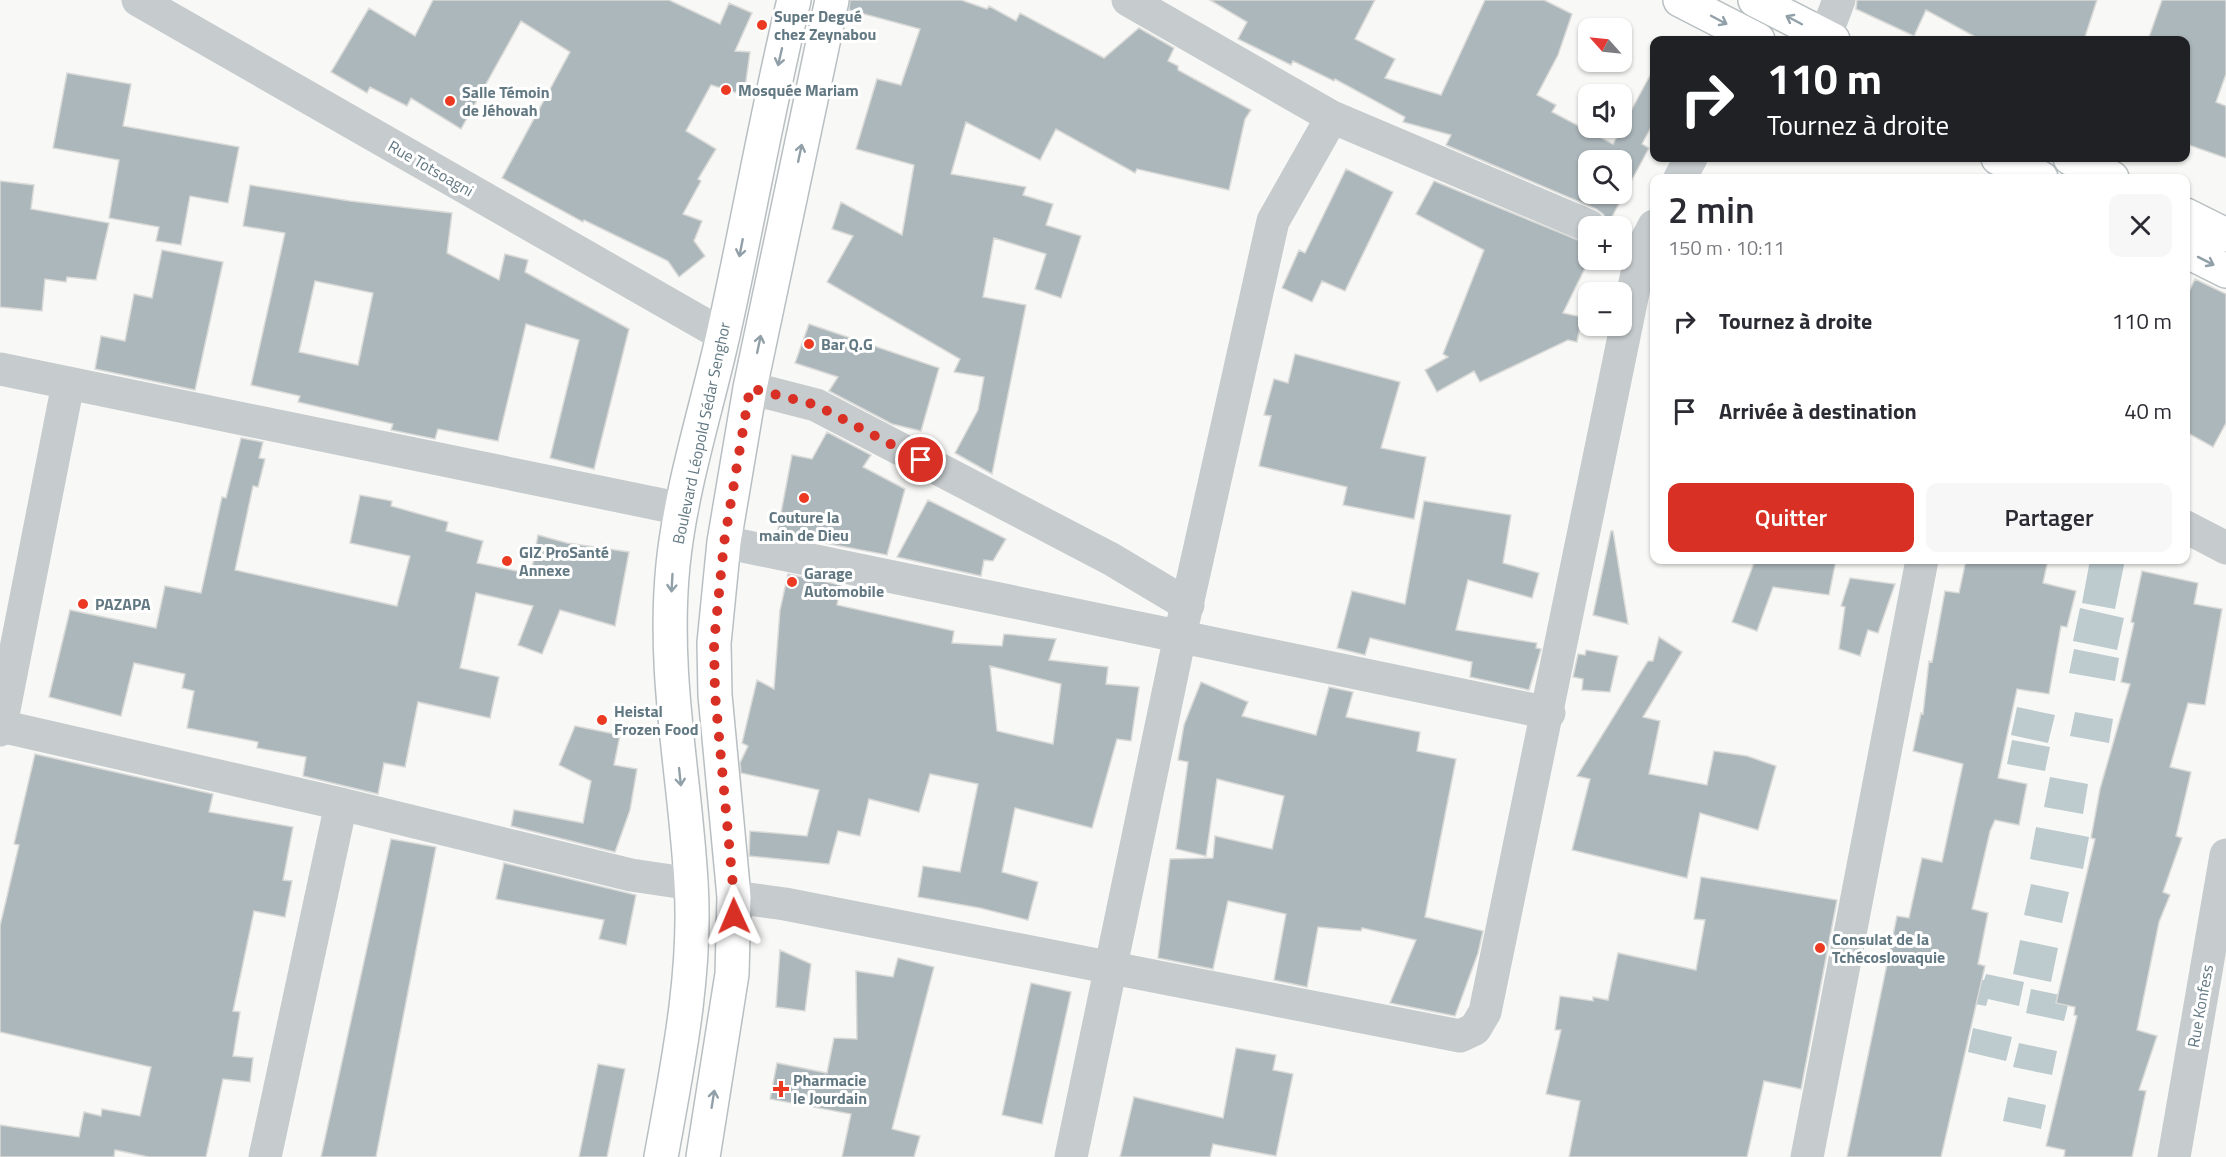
<!DOCTYPE html>
<html lang="fr">
<meta charset="utf-8">
<style>
body{margin:0;font-family:"Titillium Web",sans-serif;background:#f7f7f7;color:#2b2b33;height:100vh;display:flex;flex-direction:column;font-size:22px;white-space:nowrap}
*{box-sizing:border-box;margin:0}
p{font-size:20px;color:#7c7c81}
.icon{flex:none;width:33px;height:33px;fill:none;stroke:currentColor;stroke-width:2;stroke-linecap:round;stroke-linejoin:round}
.map{position:relative;flex:1;overflow:hidden}
.details{position:absolute;left:1650px;top:174px;width:540px;height:390px;display:flex;flex-direction:column;background:#fff;border-radius:12px;box-shadow:0 2px 4px #0004}
.details>*{flex:none}
.hud{position:absolute;left:1650px;top:36px;width:540px;height:126px;border-radius:12px;box-shadow:0 2px 4px #0004;background:#202124;color:#fff;overflow:hidden}
.needle{width:39px;rotate:297deg}
.controls{position:absolute;left:1578px;top:18px;display:grid;gap:12px}
.controls a{display:grid;place-items:center;width:54px;height:54px;border-radius:12px;background:#fff;box-shadow:0 2px 4px #0004;font-size:30px}
.pin{position:absolute;display:grid;place-items:center;width:51px;height:51px;color:#fff;margin:-26px;border:3px solid #fff;border-radius:50%;box-shadow:0 2px 6px #0007}
.me{position:absolute;width:66px;margin:-33px;rotate:359deg;stroke-linejoin:round;filter:drop-shadow(0 0 4px #0008)}
.turn{display:flex;align-items:center;gap:21px;height:126px;padding:0 18px;font-size:27px}
.turn .icon{width:78px;height:78px;stroke-width:2.5}
.turn b{display:block;font-size:42px;line-height:51px}
.round{display:grid;place-items:center;flex:none;width:63px;height:63px;border-radius:12px;background:#f7f7f7}
.overview{display:flex;align-items:center;justify-content:space-between;height:102px;padding:0 18px}
h1{font-size:36px;font-weight:600;line-height:45px}
.action{display:flex;gap:12px;margin-top:auto;padding:12px 18px}
.action a{flex:1;height:69px;border-radius:12px;background:#d93025;color:#fff;font-size:24px;font-weight:600;line-height:69px;text-align:center}
.action a+a{background:#f7f7f7;color:#2b2b33}
ul{padding:0;list-style:none}
li{display:flex;align-items:center;gap:18px;height:90px;padding:0 18px}
li div{flex:1}
li b{display:block;font-size:22px}
li em{font-style:normal}
.map>svg:first-child{display:block}
.water{fill:#bdcbce}
.building{fill:#acb7bb;stroke:#dadad8;stroke-width:1.5;fill-rule:evenodd}
.lines{fill:none;stroke-linecap:round;stroke-linejoin:round}
.secondary-casing{stroke:#b8bfc2;stroke-width:36}
.minor{stroke:#c6cbcd;stroke-width:33}
.secondary{stroke:#fff;stroke-width:33}
.oneway{stroke:#91a0a8}
.route{stroke:#d93025;stroke-width:10;stroke-dasharray:0 18}
.poi-dot{fill:#ec3a22;stroke:#fff;stroke-width:2}
.labels{text-anchor:middle;stroke-width:6;stroke-linejoin:round;paint-order:stroke}
.poi-label{font-size:16px;font-weight:bold;fill:#627882;stroke:#fff;text-anchor:start}
.street-label{font-size:16px;fill:#627882;stroke:#fff}
</style>
<div class="map">
<svg width="2226" height="1157" viewBox="0 0 2226 1157">
<rect width="100%" height="100%" fill="#f8f8f6"/>
<!-- water -->
<path class="water" d="M 2090,560 L 2125,560 L 2115,609 L 2082,603 Z
M 2080,608 L 2124,618 L 2117,650 L 2073,641 Z
M 2074,649 L 2119,658 L 2115,681 L 2069,673 Z
M 2017,707 L 2055,715 L 2048,743 L 2011,735 Z
M 2075,712 L 2113,719 L 2109,743 L 2070,736 Z
M 2012,740 L 2050,747 L 2045,771 L 2007,764 Z
M 2050,777 L 2088,784 L 2083,814 L 2044,807 Z
M 2036,827 L 2089,837 L 2083,869 L 2030,859 Z
M 2031,884 L 2069,892 L 2062,923 L 2024,915 Z
M 2020,940 L 2058,948 L 2051,982 L 2013,974 Z
M 1952,974 L 1984,980 L 1986,974 L 2024,982 L 2019,1006 L 1988,999 L 1986,1006 L 1947,999 Z
M 2031,989 L 2070,997 L 2064,1021 L 2026,1013 Z
M 1973,1028 L 2012,1037 L 2006,1061 L 1968,1052 Z
M 2019,1043 L 2057,1051 L 2052,1075 L 2013,1067 Z
M 2008,1097 L 2046,1105 L 2041,1129 L 2003,1121 Z"/>
<!-- building -->
<path class="building" d="M 433,0 L 669,0 L 720,24 L 729,3 L 752,13 L 735,51 L 750,52 L 744,95 L 711,85 L 686,131 L 716,149 L 698,179 L 701,181 L 683,214 L 702,221 L 694,241 L 705,256 L 679,277 L 668,261 L 584,220 L 583,222 L 502,178 L 570,52 L 521,21 L 461,129 L 411,98 L 407,106 L 370,87 L 367,93 L 331,72 L 369,8 L 415,36 Z
M 850,0 L 961,0 L 987,9 L 989,6 L 1016,21 L 1020,13 L 1104,58 L 1139,28 L 1174,48 L 1168,61 L 1178,66 L 1178,70 L 1251,110 L 1245,119 L 1229,190 L 1137,169 L 1135,173 L 1056,129 L 1040,160 L 966,122 L 951,174 L 1026,187 L 1023,195 L 1053,204 L 1046,225 L 1081,236 L 1061,298 L 1035,289 L 1046,254 L 994,238 L 983,297 L 1026,305 L 992,474 L 955,453 L 978,410 L 984,377 L 954,372 L 960,359 L 827,282 L 853,236 L 832,229 L 841,202 L 902,235 L 914,165 L 856,149 L 877,79 L 901,85 L 920,29 L 849,10 Z
M 1210,0 L 1375,0 L 1355,39 L 1395,59 L 1385,78 L 1441,95 L 1485,0 L 1544,0 L 1572,14 L 1558,55 L 1537,95 L 1556,105 L 1552,112 L 1613,144 L 1654,68 L 1654,122 L 1642,144 L 1649,148 L 1607,226 L 1604,215 L 1596,209 L 1446,145 L 1451,135 L 1403,122 L 1405,117 L 1335,79 L 1334,81 L 1293,61 L 1291,65 L 1238,39 L 1247,22 ZM 1588,160 L 1622,160 L 1622,194 L 1588,194 Z
M 1857,0 L 2097,0 L 2084,40 L 1981,40 L 1926,10 L 1914,36 L 1856,9 Z
M 2162,0 L 2226,0 L 2226,74 L 2216,102 L 2226,106 L 2226,158 L 2186,144 L 2186,40 L 2148,40 Z
M 67,73 L 131,84 L 123,126 L 239,147 L 228,203 L 190,196 L 181,245 L 156,241 L 159,227 L 109,218 L 119,160 L 53,148 Z
M 1346,169 L 1393,192 L 1345,291 L 1322,281 L 1312,302 L 1282,288 L 1299,250 L 1305,253 Z
M 0,181 L 34,185 L 31,209 L 109,223 L 96,280 L 67,277 L 66,282 L 45,279 L 42,311 L 0,307 Z
M 1434,181 L 1588,244 L 1589,260 L 1563,313 L 1582,317 L 1577,342 L 1568,340 L 1480,382 L 1474,371 L 1437,392 L 1425,370 L 1448,357 L 1443,354 L 1484,250 L 1416,214 Z
M 250,185 L 350,201 L 452,213 L 447,253 L 499,280 L 505,254 L 528,260 L 525,272 L 629,329 L 594,469 L 550,458 L 579,340 L 526,324 L 498,441 L 438,429 L 435,439 L 391,430 L 393,424 L 298,402 L 300,396 L 251,385 L 285,233 L 243,226 ZM 315,281 L 373,293 L 358,365 L 299,352 Z
M 162,250 L 223,262 L 195,390 L 95,369 L 101,336 L 125,341 L 134,294 L 152,298 Z
M 2195,279 L 2226,294 L 2226,423 L 2213,447 L 2186,432 L 2186,298 Z
M 809,324 L 939,368 L 921,431 L 892,424 L 829,391 L 838,377 L 795,363 Z
M 1295,354 L 1400,382 L 1381,448 L 1426,457 L 1414,519 L 1343,505 L 1347,487 L 1259,466 L 1271,416 L 1264,415 L 1274,379 L 1288,383 Z
M 827,432 L 871,455 L 863,467 L 905,489 L 887,555 L 777,534 L 792,455 L 812,459 Z
M 241,438 L 263,442 L 259,458 L 265,459 L 258,487 L 253,486 L 235,570 L 397,606 L 410,556 L 350,543 L 360,495 L 392,501 L 391,506 L 448,522 L 446,531 L 483,541 L 477,563 L 531,574 L 538,535 L 567,543 L 629,552 L 615,626 L 560,610 L 542,654 L 518,645 L 533,606 L 476,593 L 460,668 L 499,677 L 490,718 L 418,702 L 405,767 L 384,763 L 378,794 L 303,776 L 306,757 L 257,748 L 258,742 L 187,728 L 194,691 L 182,688 L 185,674 L 134,663 L 121,716 L 49,697 L 70,610 L 156,628 L 165,586 L 201,593 L 222,497 L 226,498 Z
M 928,500 L 1006,539 L 993,561 L 984,560 L 981,576 L 897,557 Z
M 1424,501 L 1511,515 L 1503,563 L 1539,573 L 1532,598 L 1468,580 L 1456,630 L 1537,643 L 1536,648 L 1541,649 L 1529,690 L 1470,677 L 1472,662 L 1370,638 L 1365,655 L 1337,648 L 1352,591 L 1405,604 Z
M 1611,531 L 1613,531 L 1628,624 L 1593,615 Z
M 1755,560 L 1836,560 L 1829,595 L 1773,587 L 1757,631 L 1732,622 Z
M 1966,560 L 2048,560 L 2043,583 L 2076,591 L 2067,627 L 2061,626 L 2049,694 L 2017,689 L 1998,778 L 2027,784 L 2019,825 L 1995,820 L 1990,831 L 1972,909 L 1988,913 L 1978,964 L 1985,966 L 1941,1157 L 1847,1157 L 1897,916 L 1909,918 L 1922,858 L 1942,862 L 1963,764 L 1913,751 L 1921,713 L 1923,714 L 1929,661 L 1932,662 L 1945,591 L 1959,593 Z
M 2142,571 L 2198,583 L 2194,604 L 2222,609 L 2205,705 L 2188,703 L 2170,767 L 2191,772 L 2176,836 L 2182,838 L 2163,892 L 2170,895 L 2159,922 L 2137,1030 L 2157,1036 L 2139,1090 L 2146,1091 L 2132,1157 L 2064,1157 L 2065,1150 L 2046,1146 L 2077,1016 L 2074,1015 L 2075,1007 L 2056,1003 L 2095,839 L 2091,838 L 2100,789 L 2130,684 L 2121,682 L 2134,623 L 2131,622 Z
M 788,574 L 841,585 L 837,605 L 954,631 L 952,643 L 1002,646 L 1004,634 L 1056,639 L 1049,660 L 1108,667 L 1106,684 L 1139,687 L 1131,741 L 1117,739 L 1092,828 L 1015,808 L 1002,872 L 1038,882 L 1028,920 L 980,908 L 918,897 L 923,866 L 960,872 L 978,784 L 930,774 L 919,812 L 869,799 L 860,836 L 838,831 L 829,864 L 749,856 L 750,831 L 807,836 L 819,790 L 741,773 L 740,763 L 748,746 L 742,743 L 757,680 L 774,689 L 780,610 ZM 990,666 L 1061,684 L 1053,744 L 997,731 Z
M 1850,578 L 1895,584 L 1878,633 L 1868,630 L 1860,656 L 1839,649 L 1845,607 L 1841,606 Z
M 1659,637 L 1682,652 L 1643,717 L 1660,721 L 1649,774 L 1707,785 L 1714,751 L 1747,756 L 1776,766 L 1758,830 L 1700,813 L 1687,878 L 1572,850 L 1590,779 L 1577,776 L 1648,661 L 1653,661 Z
M 1586,650 L 1618,656 L 1610,692 L 1582,690 L 1583,679 L 1573,677 L 1578,654 L 1585,655 Z
M 1201,682 L 1248,702 L 1242,716 L 1316,735 L 1329,687 L 1353,692 L 1346,717 L 1420,732 L 1417,751 L 1456,759 L 1425,917 L 1483,931 L 1478,953 L 1455,1016 L 1390,1003 L 1416,940 L 1362,928 L 1361,931 L 1318,927 L 1307,987 L 1274,980 L 1286,914 L 1228,901 L 1213,969 L 1158,958 L 1170,859 L 1213,858 L 1215,836 L 1272,849 L 1284,796 L 1217,779 L 1206,856 L 1176,849 L 1188,762 L 1178,760 L 1184,725 Z
M 575,726 L 620,735 L 614,765 L 637,769 L 630,810 L 615,852 L 511,826 L 514,810 L 583,823 L 591,781 L 559,765 Z
M 35,754 L 213,794 L 209,812 L 293,827 L 283,880 L 292,881 L 285,917 L 254,911 L 233,1011 L 240,1012 L 233,1056 L 253,1058 L 250,1082 L 223,1079 L 206,1157 L 149,1157 L 115,1150 L 114,1157 L 0,1157 L 0,1125 L 79,1137 L 84,1112 L 101,1116 L 102,1109 L 140,1116 L 151,1067 L 0,1032 L 0,926 L 19,845 L 14,844 Z
M 391,839 L 436,847 L 376,1157 L 321,1157 Z
M 504,863 L 636,895 L 626,945 L 599,939 L 604,920 L 496,899 Z
M 1701,877 L 1837,900 L 1801,1089 L 1764,1081 L 1747,1157 L 1569,1157 L 1580,1101 L 1546,1094 L 1561,1030 L 1555,1030 L 1560,996 L 1593,1001 L 1593,997 L 1608,1000 L 1618,953 L 1696,970 L 1705,920 L 1694,919 Z
M 780,950 L 811,964 L 805,1011 L 776,1007 Z
M 898,958 L 934,967 L 892,1129 L 920,1136 L 914,1157 L 842,1157 L 851,1114 L 770,1099 L 777,1063 L 827,1073 L 834,1038 L 857,1039 L 856,971 L 893,977 Z
M 1031,983 L 1071,992 L 1042,1124 L 1002,1115 Z
M 1236,1048 L 1276,1055 L 1273,1070 L 1293,1074 L 1276,1156 L 1213,1144 L 1210,1157 L 1120,1157 L 1134,1097 L 1223,1118 Z
M 598,1064 L 625,1069 L 607,1157 L 579,1157 Z"/>
<g class="lines">
<defs>
<path id="secondary" d="M 1680,0 L 1758,40
M 1755,0 L 1833,40
M 1998,158 L 2041,178
M 2070,158 L 2112,178
M 2186,215 L 2226,235
M 2186,251 L 2226,271
M 661,1157 C 677,1068 697,974 691,882 C 685,775 662,674 673,565 C 681,487 706,411 723,335 C 748,223 767,111 794,0
M 703,1157 L 732,974 L 734,897 L 715,695 L 714,643 L 724,542 L 750,388 L 832,0"/>
</defs>
<!-- secondary casing -->
<use href="#secondary" class="secondary-casing"/>
<!-- minor -->
<path class="minor" d="M 138,0 L 723,335
M 1128,0 L 1332,117 L 1589,226
M 1825,37 L 1839,0
M 1680,178 L 1691,158
M 0,369 L 682,509
M 750,388 L 816,405 L 1111,559 L 1188,605
M 2186,527 L 2226,548
M 724,542 L 1549,713
M 1,726 L 341,804 L 631,875 L 692,884
M 0,730 L 68,384
M 734,897 L 785,904 L 1460,1036 L 1475,1029 L 1485,1012 L 1642,249 L 1654,226
M 265,1157 L 341,804
M 1071,1157 L 1180,636 L 1273,221 L 1332,117
M 1807,1157 L 1922,560
M 2174,1157 L 2226,855"/>
<!-- secondary -->
<use href="#secondary" class="secondary"/>
</g>
<!-- one-way arrows -->
<defs><path id="oneway-shaft" d="M-6 0H5M1.5-3L5.5 0L1.5 3" fill="none" stroke-width="1.6" stroke-linecap="round" stroke-linejoin="round" transform="scale(1.5)"/></defs>
<g class="oneway">
<use href="#oneway-shaft" transform="translate(1719 20) rotate(28)"/>
<use href="#oneway-shaft" transform="translate(1794 20) rotate(-152)"/>
<use href="#oneway-shaft" transform="translate(780 57) rotate(103)"/>
<use href="#oneway-shaft" transform="translate(800 153) rotate(-78)"/>
<use href="#oneway-shaft" transform="translate(741 248) rotate(101)"/>
<use href="#oneway-shaft" transform="translate(2206 261) rotate(27)"/>
<use href="#oneway-shaft" transform="translate(759 344) rotate(-78)"/>
<use href="#oneway-shaft" transform="translate(672 583) rotate(93)"/>
<use href="#oneway-shaft" transform="translate(680 777) rotate(84)"/>
<use href="#oneway-shaft" transform="translate(713 1099) rotate(-81)"/>
</g>
<g class="lines">
<!-- route -->
<path class="route" d="M 734,916 L 734,897 L 715,694 L 714,643 L 724,543 L 750,388 L 816,405 L 921,460"/>
</g>
<!-- markers -->
<g class="poi-dot">
<circle cx="762" cy="25" r="6"/>
<circle cx="726" cy="90" r="6"/>
<circle cx="450" cy="101" r="6"/>
<circle cx="809" cy="344" r="6"/>
<circle cx="804" cy="498" r="6"/>
<circle cx="507" cy="561" r="6"/>
<circle cx="792" cy="582" r="6"/>
<circle cx="83" cy="604" r="6"/>
<circle cx="602" cy="720" r="6"/>
<circle cx="1820" cy="948" r="6"/>
<path d="M778 1080h6v6h6v6h-6v6h-6v-6h-6v-6h6z"/>
</g>
<g class="labels">
<!-- poi labels -->
<g class="poi-label">
<text x="774" y="22">Super Degué<tspan x="774" dy="18">chez Zeynabou</tspan></text>
<text x="738" y="96">Mosquée Mariam</text>
<text x="462" y="98">Salle Témoin<tspan x="462" dy="18">de Jéhovah</tspan></text>
<text x="821" y="350">Bar Q.G</text>
<text x="804" y="523" text-anchor="middle">Couture la<tspan x="804" dy="18">main de Dieu</tspan></text>
<text x="519" y="558">GIZ ProSanté<tspan x="519" dy="18">Annexe</tspan></text>
<text x="804" y="579">Garage<tspan x="804" dy="18">Automobile</tspan></text>
<text x="95" y="610">PAZAPA</text>
<text x="614" y="717">Heistal<tspan x="614" dy="18">Frozen Food</tspan></text>
<text x="1832" y="945">Consulat de la<tspan x="1832" dy="18">Tchécoslovaquie</tspan></text>
<text x="793" y="1086">Pharmacie<tspan x="793" dy="18">le Jourdain</tspan></text>
</g>
<!-- street labels -->
<g class="street-label">
<text transform="translate(431 168) rotate(30)" y="6">Rue Totsoagni</text>
<text transform="translate(701 433) rotate(-78)" y="6">Boulevard Léopold Sédar Senghor</text>
<text transform="translate(2200 1006) rotate(-80)" y="6">Rue Konfess</text>
</g>
</g>
</svg>
<div class="controls">
<a><svg class="needle" viewBox="-14 -14 28 28"><path d="M0-13l5 13h-10z" fill="#e53935"/><path d="M0 13l5-13h-10z" fill="#7c7c81"/></svg></a>
<a><svg class="icon" aria-label="sound" viewBox="0 0 24 24"><path d="M4 9h4l5-4v14l-5-4H4zM17 9q2 3 0 6"/></svg></a>
<a><svg class="icon" aria-label="search" viewBox="0 0 24 24"><circle cx="10" cy="10" r="6"/><path d="M15 15l6 6"/></svg></a>
<a>+</a>
<a>−</a>
</div>
<div class="pin" style="left:921px;top:460px;background:#d93025"><svg class="icon" aria-label="arrive" viewBox="0 0 24 24"><path d="M6 21V4h12l-3 4 3 4H6"/></svg></div>
<svg class="me" style="left:734px;top:916px" viewBox="-20 -20 40 40"><path d="M0-17L14 15 0 8-14 15z" fill="#d93025" stroke="#fff" stroke-width="4"/></svg>
<div class="hud">
<div class="turn"><svg class="icon" aria-label="right" viewBox="0 0 24 24"><path d="M7 20v-9h11M14 6l5 5-5 5"/></svg><div><b>110 m</b>Tournez à droite</div></div>
</div>
<section class="details">
<div class="overview"><div><h1>2 min</h1><p>150 m · 10:11</p></div><a class="round"><svg class="icon" aria-label="close" viewBox="0 0 24 24"><path d="M6 6l12 12M18 6L6 18"/></svg></a></div>
<ul>
<li><svg class="icon" aria-label="right" viewBox="0 0 24 24"><path d="M7 20v-9h11M14 6l5 5-5 5"/></svg><div><b>Tournez à droite</b></div><em>110 m</em></li>
<li><svg class="icon" aria-label="arrive" viewBox="0 0 24 24"><path d="M6 21V4h12l-3 4 3 4H6"/></svg><div><b>Arrivée à destination</b></div><em>40 m</em></li>
</ul>
<div class="action"><a>Quitter</a><a>Partager</a></div>
</section>
</div>
